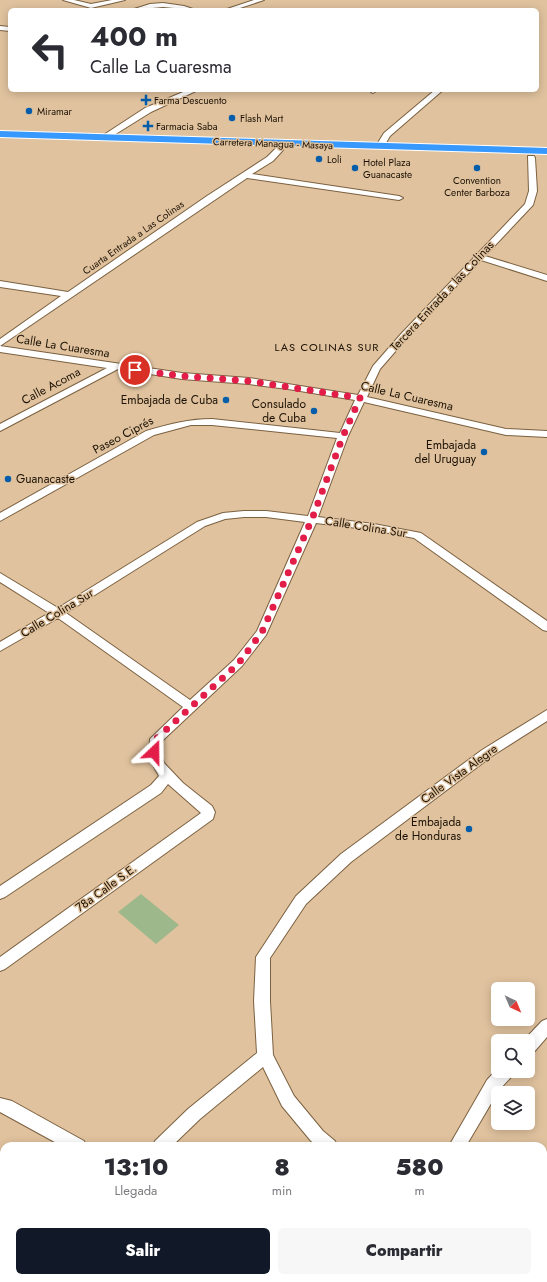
<!DOCTYPE html>
<html lang="es">
<meta charset="utf-8">
<style>
body{margin:0;font-family:Jost,sans-serif;background:#f7f7f7;color:#2b2b33;height:100vh;display:flex;flex-direction:column;font-size:15px;white-space:nowrap}
*{box-sizing:border-box;margin:0}
p{font-size:13px;color:#7c7c81}
.icon{flex:none;width:22px;height:22px;fill:none;stroke:currentColor;stroke-width:2;stroke-linecap:round;stroke-linejoin:round}
.map{position:relative;flex:1;overflow:hidden}
.panel{position:absolute;left:0px;top:1142px;width:547px;height:140px;display:flex;flex-direction:column;background:#fff;border-radius:12px 12px 0 0;box-shadow:0 2px 10px #0003}
.panel>*{flex:none}
.banner{position:absolute;left:8px;top:8px;width:531px;height:84px;border-radius:6px;box-shadow:0 2px 10px #0003;background:#fff;color:#2b2b33;overflow:hidden}
.needle{width:26px;rotate:136deg}
.buttons{position:absolute;left:491px;top:982px;display:grid;gap:8px}
.buttons a{display:grid;place-items:center;width:44px;height:44px;border-radius:6px;background:#fff;box-shadow:0 2px 10px #0003;font-size:20px}
.pin{position:absolute;display:grid;place-items:center;width:34px;height:34px;color:#fff;margin:-17px;border:2px solid #fff;border-radius:50%;box-shadow:0 1px 4px #0007}
.me{position:absolute;width:44px;margin:-22px;rotate:23deg;stroke-linejoin:round;filter:drop-shadow(0 0 3px #0008)}
.turn{display:flex;align-items:center;gap:14px;height:84px;padding:0 16px;font-size:18px}
.turn .icon{width:52px;height:52px;stroke-width:2.5}
.turn b{display:block;font-size:28px;line-height:34px}
.eta{display:flex;justify-content:space-evenly;align-items:center;height:68px;text-align:center}
.eta b{font-size:24px;font-weight:800;line-height:28px}
.button{display:flex;gap:8px;margin-top:auto;padding:8px 16px}
.button a{flex:1;height:46px;border-radius:6px;background:#111827;color:#fff;font-size:16px;font-weight:800;line-height:46px;text-align:center}
.button a+a{background:#f7f7f7;color:#2b2b33}
.map>svg:first-child{display:block}
.green{fill:#9db88a}
.lines{fill:none;stroke-linecap:round;stroke-linejoin:round}
.minor-casing{stroke:#7b6140;stroke-width:2}
.highway-casing{stroke:#fff;stroke-width:2}
.minor{fill:#fff;fill-rule:evenodd}
.highway{fill:#3798fd;fill-rule:evenodd}
.route{stroke:#e11d48;stroke-width:7;stroke-dasharray:0 12.6}
.poi-dot{fill:#035daa;stroke:#e0c29e;stroke-width:1.5}
.labels{text-anchor:middle;stroke-width:3;stroke-linejoin:round;paint-order:stroke}
.far-poi-label{font-size:10px;fill:#1b1104;stroke:#e0c29e;text-anchor:start}
.far-street-label{font-size:10px;fill:#1b1104;stroke:#e0c29e}
.far-neighbourhood-label{font-size:11px;letter-spacing:1px;fill:#1b1104;stroke:#e0c29e}
.street-label{font-size:12px;fill:#1b1104;stroke:#e0c29e}
.poi-label{font-size:12px;fill:#1b1104;stroke:#e0c29e;text-anchor:end}
</style>
<div class="map">
<svg width="547" height="1282" viewBox="0 0 547 1282">
<rect width="100%" height="100%" fill="#e0c29e"/>
<!-- green -->
<path class="green" d="M 141,894 L 179,925 L 156,944 L 118,912 Z"/>
<g class="lines">
<defs>
<path id="minor" d="M 63,0 L 74,0 L 91,4 L 112,0 L 125,0 L 91,8 Z
M 254,0 L 264,0 L 234,10 L 224,10 Z
M 163,3 L 184,6 L 196,10 L 163,7 L 131,10 L 150,4 Z
M 0,26 L 10,27 L 10,31 L 0,30 Z
M 188,90 L 198,90 L 151,112 L 106,140 L 103,140 L 99,138 L 145,108 Z
M 370,90 L 378,90 L 373,93 L 371,92 Z
M 435,90 L 443,90 L 390,136 L 383,148 L 377,148 L 376,146 L 384,133 Z
M 276,148 L 279,148 L 283,150 L 273,161 L 252,174 L 399,196 L 403,198 L 399,200 L 247,178 L 0,346 L 0,339 L 61,296 L 0,287 L 0,281 L 68,292 L 207,196 L 267,157 Z
M 528,156 L 534,156 L 535,158 L 537,191 L 533,205 L 485,256 L 547,275 L 547,281 L 481,260 L 407,338 L 380,369 L 367,397 L 506,429 L 547,431 L 547,437 L 506,435 L 364,402 L 348,436 L 318,517 L 374,524 L 421,533 L 547,621 L 547,631 L 543,630 L 414,538 L 374,530 L 316,523 L 266,635 L 242,666 L 162,741 L 161,755 L 164,763 L 183,783 L 212,806 L 215,812 L 213,819 L 5,969 L 0,971 L 0,957 L 201,813 L 168,784 L 161,793 L 5,897 L 0,899 L 0,886 L 151,785 L 159,776 L 149,758 L 150,739 L 183,707 L 58,618 L 0,651 L 0,642 L 49,613 L 0,582 L 0,573 L 58,608 L 197,522 L 223,513 L 244,511 L 266,511 L 308,516 L 337,438 L 212,425 L 191,425 L 154,435 L 0,521 L 0,513 L 146,431 C 169,424 189,419 212,419 L 340,433 L 355,400 L 288,389 L 249,384 L 182,379 L 118,369 L 0,431 L 0,424 L 107,368 L 0,352 L 0,346 L 182,373 L 249,378 L 358,395 L 373,366 L 401,334 L 525,204 L 529,191 ZM 244,517 L 266,517 L 305,522 L 257,631 L 234,660 L 190,700 L 66,613 L 205,526 L 225,519 Z
M 547,710 L 547,721 L 492,756 L 351,862 L 306,904 L 270,958 L 270,1001 L 273,1055 L 294,1096 L 323,1131 L 335,1141 L 337,1146 L 317,1146 L 311,1141 L 282,1106 L 263,1067 L 200,1119 L 172,1146 L 153,1146 L 155,1141 L 188,1109 L 257,1053 L 254,1001 L 256,957 L 296,896 L 341,854 L 482,750 Z
M 547,1019 L 547,1037 L 534,1052 L 528,1054 L 528,1041 L 523,1041 L 542,1021 Z
M 498,1068 L 498,1071 L 514,1071 L 512,1076 L 499,1090 L 466,1146 L 449,1146 L 487,1080 Z
M 0,1098 L 12,1101 L 84,1141 L 86,1146 L 62,1146 L 0,1112 Z
M 4,1190 L 4,1209 L 0,1210 L 0,1191 Z
M 543,1214 L 547,1215 L 547,1231 L 543,1230 Z
M 179,1278 L 198,1278 L 196,1282 L 177,1282 Z
M 261,1278 L 282,1278 L 284,1282 L 263,1282 Z"/>
<path id="highway" d="M 0,131 L 547,148 L 547,154 L 0,137 Z"/>
</defs>
<!-- minor casing -->
<use href="#minor" class="minor-casing"/>
<!-- highway casing -->
<use href="#highway" class="highway-casing"/>
<!-- minor -->
<use href="#minor" class="minor"/>
<!-- highway -->
<use href="#highway" class="highway"/>
</g>
<g class="lines">
<!-- route -->
<path class="route" d="M 135,370 L 182,376 L 249,381 L 360,398 L 343,436 L 312,519 L 262,632 L 238,664 L 156,739 L 154,752"/>
</g>
<!-- markers -->
<g class="poi-dot">
<path d="M144 94h4v4h4v4h-4v4h-4v-4h-4v-4h4z"/>
<circle cx="29" cy="111" r="4"/>
<circle cx="232" cy="118" r="4"/>
<path d="M146 120h4v4h4v4h-4v4h-4v-4h-4v-4h4z"/>
<circle cx="319" cy="159" r="4"/>
<circle cx="355" cy="168" r="4"/>
<circle cx="477" cy="168" r="4"/>
<circle cx="226" cy="400" r="4"/>
<circle cx="314" cy="411" r="4"/>
<circle cx="484" cy="452" r="4"/>
<circle cx="8" cy="479" r="4"/>
<circle cx="469" cy="829" r="4"/>
</g>
<g class="labels">
<!-- far-poi labels -->
<g class="far-poi-label">
<text x="154" y="104">Farma Descuento</text>
<text x="37" y="115">Miramar</text>
<text x="240" y="122">Flash Mart</text>
<text x="156" y="130">Farmacia Saba</text>
<text x="327" y="163">Loli</text>
<text x="363" y="166">Hotel Plaza<tspan x="363" dy="12">Guanacaste</tspan></text>
<text x="477" y="184" text-anchor="middle">Convention<tspan x="477" dy="12">Center Barboza</tspan></text>
</g>
<!-- far-street labels -->
<g class="far-street-label">
<text transform="translate(273 143) rotate(2)" y="4">Carretera Managua - Masaya</text>
<text transform="translate(133 237) rotate(-35)" y="4">Cuarta Entrada a Las Colinas</text>
</g>
<!-- far-neighbourhood labels -->
<g class="far-neighbourhood-label">
<text x="327" y="351">LAS COLINAS SUR</text>
</g>
<!-- street labels -->
<g class="street-label">
<text transform="translate(442 296) rotate(-47)" y="4">Tercera Entrada a las Colinas</text>
<text transform="translate(63 346) rotate(9)" y="4">Calle La Cuaresma</text>
<text transform="translate(51 386) rotate(-28)" y="4">Calle Acoma</text>
<text transform="translate(407 396) rotate(13)" y="4">Calle La Cuaresma</text>
<text transform="translate(123 435) rotate(-28)" y="4">Paseo Ciprés</text>
<text transform="translate(366 527) rotate(9)" y="4">Calle Colina Sur</text>
<text transform="translate(57 613) rotate(-31)" y="4">Calle Colina Sur</text>
<text transform="translate(459 774) rotate(-36)" y="4">Calle Vista Alegre</text>
<text transform="translate(106 888) rotate(-36)" y="4">78a Calle S.E.</text>
</g>
<!-- poi labels -->
<g class="poi-label">
<text x="218" y="404">Embajada de Cuba</text>
<text x="306" y="408">Consulado<tspan x="306" dy="14">de Cuba</tspan></text>
<text x="476" y="449">Embajada<tspan x="476" dy="14">del Uruguay</tspan></text>
<text x="16" y="483" text-anchor="start">Guanacaste</text>
<text x="461" y="826">Embajada<tspan x="461" dy="14">de Honduras</tspan></text>
</g>
</g>
</svg>
<div class="buttons">
<a><svg class="needle" viewBox="-14 -14 28 28"><path d="M0-13l5 13h-10z" fill="#e53935"/><path d="M0 13l5-13h-10z" fill="#7c7c81"/></svg></a>
<a><svg class="icon" aria-label="search" viewBox="0 0 24 24"><circle cx="10" cy="10" r="6"/><path d="M15 15l6 6"/></svg></a>
<a><svg class="icon" aria-label="layers" viewBox="0 0 24 24"><path d="M12 4l9 5-9 5-9-5zM3 14l9 5 9-5"/></svg></a>
</div>
<div class="pin" style="left:135px;top:370px;background:#d93025"><svg class="icon" aria-label="arrive" viewBox="0 0 24 24"><path d="M6 21V4h12l-3 4 3 4H6"/></svg></div>
<svg class="me" style="left:154px;top:752px" viewBox="-20 -20 40 40"><path d="M0-17L14 15 0 8-14 15z" fill="#e11d48" stroke="#fff" stroke-width="4"/></svg>
<div class="banner">
<div class="turn"><svg class="icon" aria-label="left" viewBox="0 0 24 24"><path d="M17 20v-9H6M10 6l-5 5 5 5"/></svg><div><b>400 m</b>Calle La Cuaresma</div></div>
</div>
<section class="panel">
<div class="eta">
<div><b>13:10</b><p>Llegada</p></div>
<div><b>8</b><p>min</p></div>
<div><b>580</b><p>m</p></div>
</div>
<div class="button"><a>Salir</a><a>Compartir</a></div>
</section>
</div>
